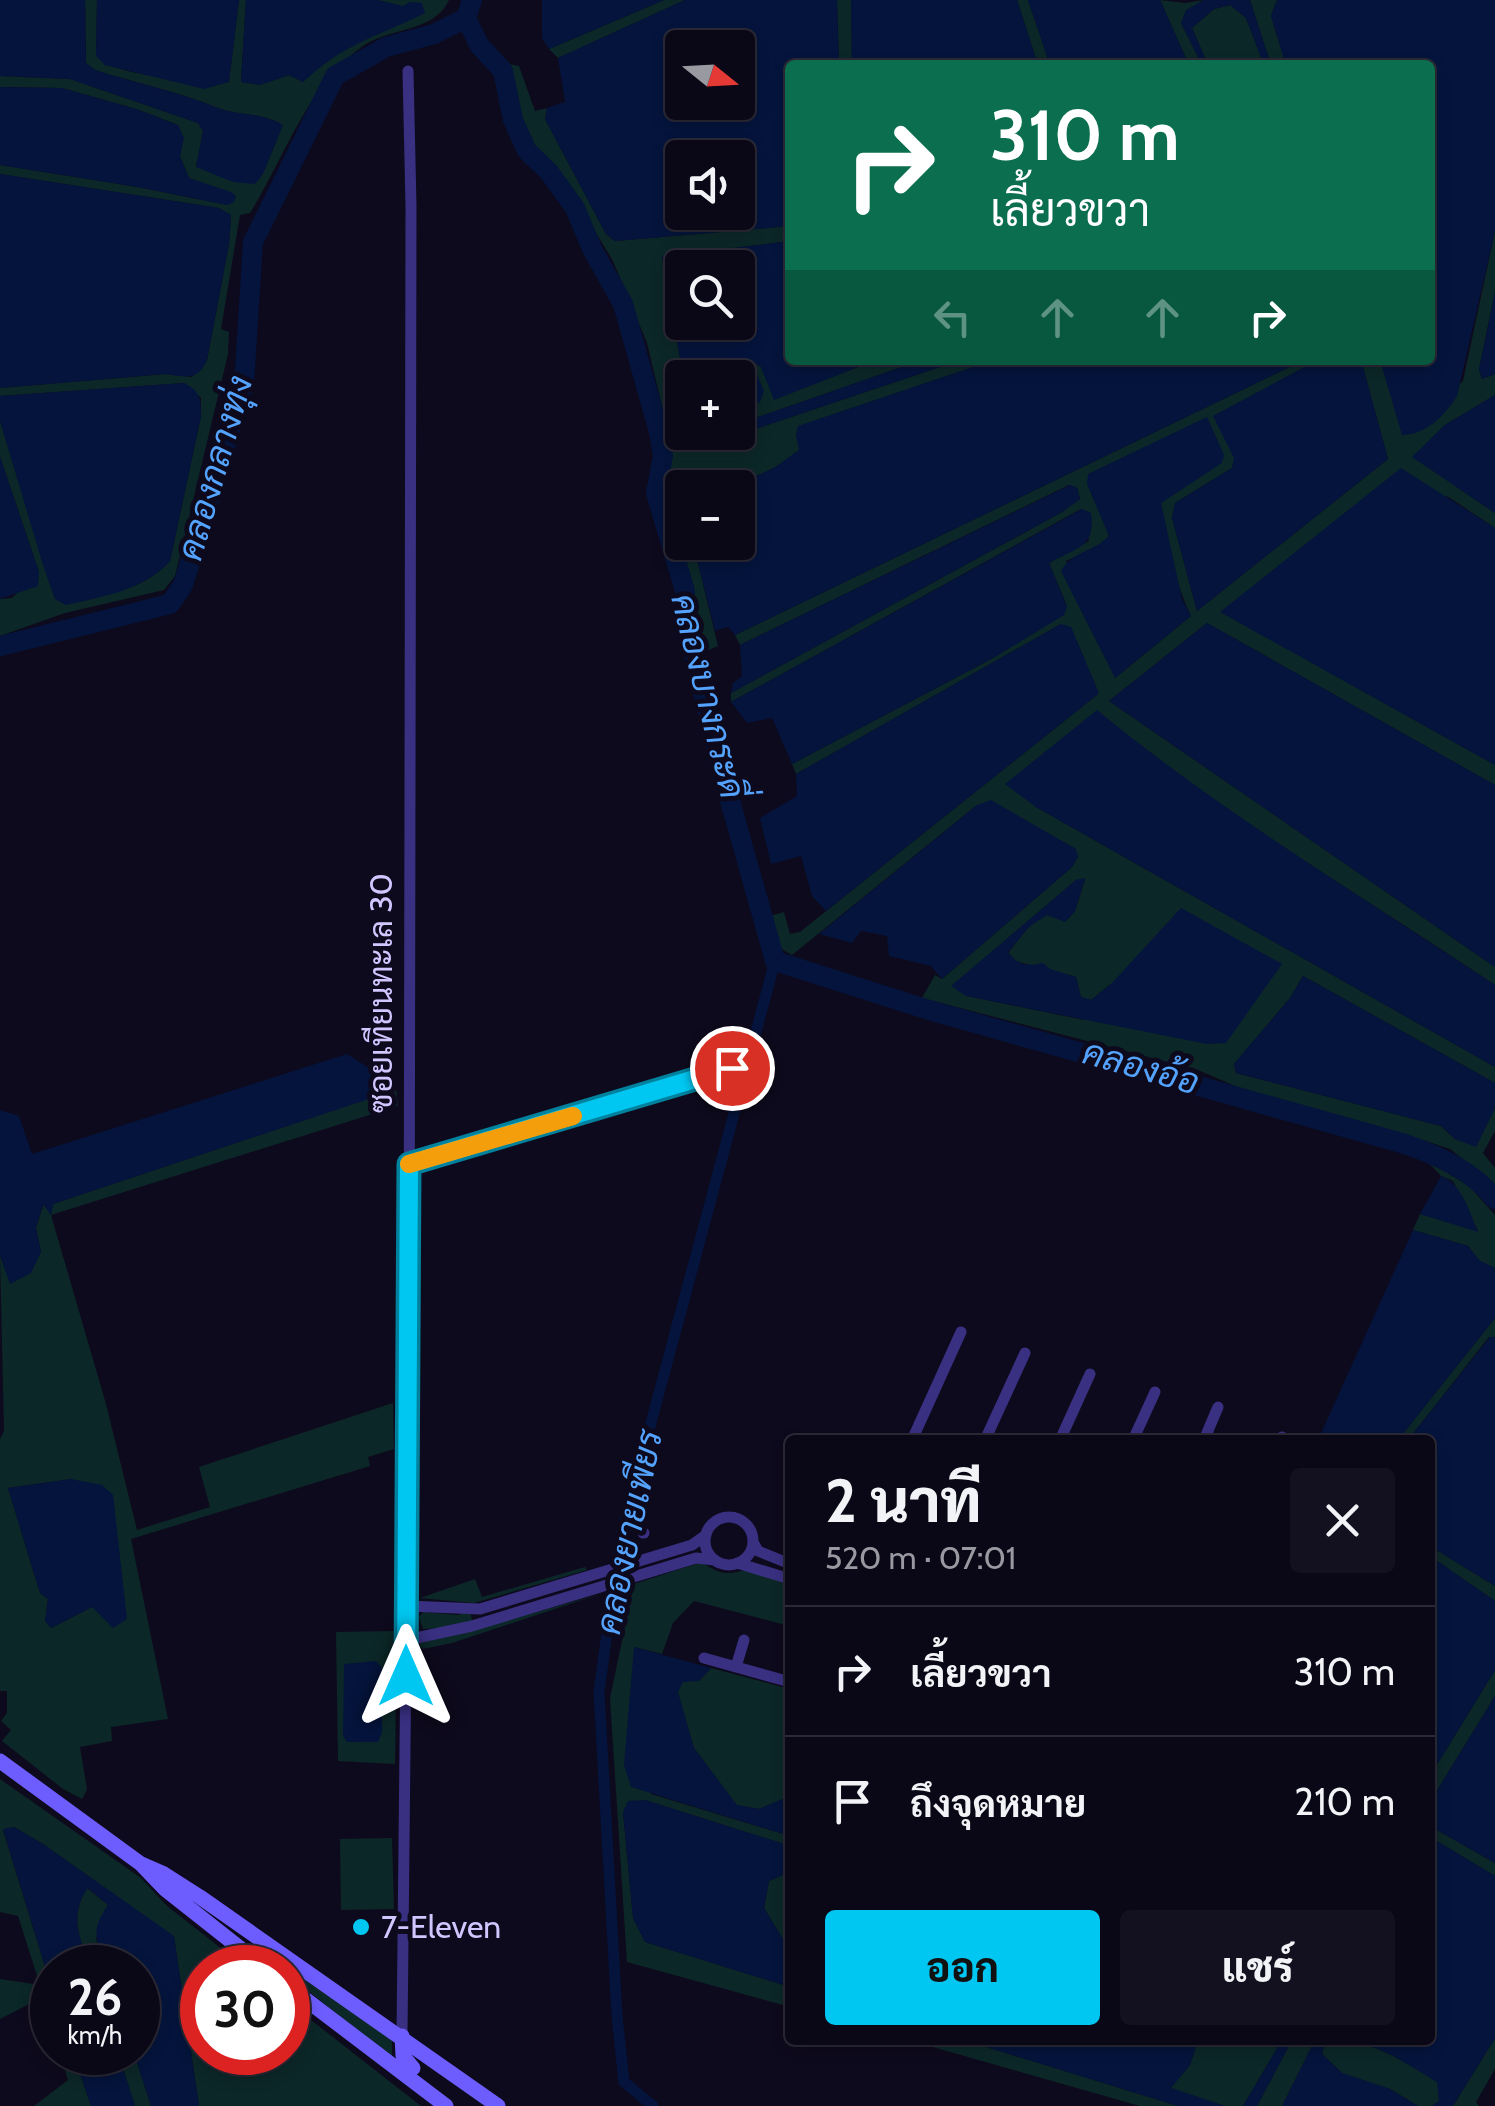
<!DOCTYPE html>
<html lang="th">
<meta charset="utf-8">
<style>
body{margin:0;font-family:Cabin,Sarabun,sans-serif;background:#13111f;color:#f1f3f6;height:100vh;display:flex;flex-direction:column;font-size:38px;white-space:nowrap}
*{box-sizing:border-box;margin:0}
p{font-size:32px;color:#999aa1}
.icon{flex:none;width:55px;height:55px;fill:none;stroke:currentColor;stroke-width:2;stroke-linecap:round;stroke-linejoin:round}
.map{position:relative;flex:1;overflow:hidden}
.side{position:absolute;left:785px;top:1435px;width:650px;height:610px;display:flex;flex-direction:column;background:#0a0816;border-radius:10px;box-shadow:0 5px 15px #0003,0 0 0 2px #2a2935}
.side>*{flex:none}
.top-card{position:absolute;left:785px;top:60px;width:650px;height:305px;border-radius:10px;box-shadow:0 5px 15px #0003,0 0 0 2px #2a2935;background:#0b6e4f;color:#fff;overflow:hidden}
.needle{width:65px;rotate:108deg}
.fabs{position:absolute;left:665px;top:30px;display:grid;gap:20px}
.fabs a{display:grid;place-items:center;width:90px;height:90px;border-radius:10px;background:#0a0816;box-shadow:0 5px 15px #0003,0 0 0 2px #2a2935;font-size:50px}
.speed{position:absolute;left:30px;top:1945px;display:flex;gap:20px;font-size:50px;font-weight:700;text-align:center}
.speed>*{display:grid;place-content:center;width:130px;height:130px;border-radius:50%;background:#0a0816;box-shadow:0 5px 15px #0003,0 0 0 2px #2a2935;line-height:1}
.speed small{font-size:25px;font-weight:400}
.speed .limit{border:15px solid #d22;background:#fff;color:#111}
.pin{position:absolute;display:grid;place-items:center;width:85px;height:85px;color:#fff;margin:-42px;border:5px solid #fff;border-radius:50%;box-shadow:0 2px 10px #0007}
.me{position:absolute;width:110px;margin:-55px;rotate:0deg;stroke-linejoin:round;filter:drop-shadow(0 0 8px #0008)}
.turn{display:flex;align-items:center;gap:35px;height:210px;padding:0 40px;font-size:45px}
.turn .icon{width:130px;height:130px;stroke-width:2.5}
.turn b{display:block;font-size:70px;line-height:85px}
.lanes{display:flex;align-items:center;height:95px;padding:0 40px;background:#0003;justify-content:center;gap:50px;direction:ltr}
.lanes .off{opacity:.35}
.round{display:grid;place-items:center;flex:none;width:105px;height:105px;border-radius:10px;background:#13111f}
.summary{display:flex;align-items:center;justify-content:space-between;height:170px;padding:0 40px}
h1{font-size:60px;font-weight:800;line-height:75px}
.cta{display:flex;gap:20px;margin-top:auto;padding:20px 40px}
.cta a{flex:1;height:115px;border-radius:10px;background:#00c7f1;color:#111;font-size:40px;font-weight:800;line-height:115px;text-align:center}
.cta a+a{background:#13111f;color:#f1f3f6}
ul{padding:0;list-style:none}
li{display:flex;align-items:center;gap:30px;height:130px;padding:0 40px;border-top:2px solid #2a2935}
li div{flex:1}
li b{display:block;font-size:38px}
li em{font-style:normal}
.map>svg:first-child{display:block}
.green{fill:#0c2728;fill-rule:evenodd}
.water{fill:#04143c;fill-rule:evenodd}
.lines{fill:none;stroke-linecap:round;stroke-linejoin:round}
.canal{stroke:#04143c;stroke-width:11}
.river{stroke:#04143c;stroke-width:20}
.street{stroke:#393081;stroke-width:11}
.secondary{stroke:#6d5dff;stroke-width:15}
.route-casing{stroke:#00819d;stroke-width:25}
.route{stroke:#00c7f1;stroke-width:18}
.slow{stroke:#f59e0b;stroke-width:18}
.poi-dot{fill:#00c7f1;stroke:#0e0a1d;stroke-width:4}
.labels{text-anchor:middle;stroke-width:10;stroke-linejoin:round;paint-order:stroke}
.street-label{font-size:32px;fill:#d1c6ff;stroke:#0e0a1d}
.poi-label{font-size:32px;fill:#d1c6ff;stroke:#0e0a1d;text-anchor:start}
.water-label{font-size:35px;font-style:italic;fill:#54a3ff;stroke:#0e0a1d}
</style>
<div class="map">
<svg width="1495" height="2106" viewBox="0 0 1495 2106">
<rect width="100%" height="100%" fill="#0e0a1d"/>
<!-- green -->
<path class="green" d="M 85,0 L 97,0 L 96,55 C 119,80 195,78 229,81 L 239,0 L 246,0 L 241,81 L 259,85 L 289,75 L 303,82 L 330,56 L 372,34 L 425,13 L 377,0 L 449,0 C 434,33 390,27 363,46 C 307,85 285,157 250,213 L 240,215 L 221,329 L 229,332 L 228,354 L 175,576 L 164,590 L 65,613 L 0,636 L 0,599 L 12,598 L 39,572 L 0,457 L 0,421 L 55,599 C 97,597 140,594 170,561 L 201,416 L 201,398 L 184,383 L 0,396 L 0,388 L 166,374 L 192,377 L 207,360 L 229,244 L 231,215 L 219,208 L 0,174 L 0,165 L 138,187 L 227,205 L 208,186 L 189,178 L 180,156 L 183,138 L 178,125 L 136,109 L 62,88 L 0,87 L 0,76 L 70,79 L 198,123 L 203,131 L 196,167 L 272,149 L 282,125 C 261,112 237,116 215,107 C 176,91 136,83 95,70 L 86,63 Z
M 664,0 L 685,0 L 558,58 L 549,49 Z
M 837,0 L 851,0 L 852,65 L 839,65 Z
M 1017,0 L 1028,0 L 1050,65 L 1038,65 Z
M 1160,0 L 1185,3 L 1204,0 L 1187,10 L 1181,23 L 1202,65 L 1189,65 Z
M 1250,0 L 1277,0 L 1271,16 L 1286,65 L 1271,65 Z
M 1231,5 L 1246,18 L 1264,65 L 1208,65 L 1192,28 L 1214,9 Z
M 509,64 L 519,66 L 535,111 L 547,108 L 545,119 L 606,234 L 615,241 L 790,226 L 790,241 L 662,257 L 682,369 L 725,368 L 753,362 L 761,367 L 775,399 L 876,360 L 922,360 L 738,424 L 738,378 L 682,378 L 682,432 L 713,433 L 681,443 L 687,452 L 961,360 L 994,360 L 799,426 L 796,435 L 800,450 L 774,468 L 733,487 L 682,488 L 682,542 L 693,543 L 718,646 L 702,653 L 676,541 L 665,481 L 670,440 L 647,343 L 613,261 L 569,188 L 535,150 L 518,110 Z
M 1495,231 L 1495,292 L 1479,369 L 1482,379 L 1495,374 L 1495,395 L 1445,425 L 1413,457 L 1495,513 L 1495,528 L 1447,496 L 1221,612 L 1495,765 L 1495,785 L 1207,623 L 1109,701 L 1495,967 L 1495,985 C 1362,896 1221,813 1097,711 L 1036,807 L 1495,1067 L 1495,1083 L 1303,976 L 1290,998 L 1234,1064 L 1236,1073 L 1441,1126 L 1455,1139 L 1476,1146 L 1495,1108 L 1495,1131 L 1483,1153 L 1495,1168 L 1495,1184 L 1450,1149 L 1426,1141 L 1242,1089 L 1198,1070 L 922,998 L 935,975 L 942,979 L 1072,867 L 1078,857 L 977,805 L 792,955 L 778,947 L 770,916 L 784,912 L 790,934 L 800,932 L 1098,694 L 1061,624 L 796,774 L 792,764 L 995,657 L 1067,606 L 1049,563 L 1089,541 L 1081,509 L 731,702 L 731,693 L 1062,512 L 1080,499 L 1077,488 L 1069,485 L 740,645 L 735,635 L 1304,360 L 1318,360 L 1214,416 L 1235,458 L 1232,468 L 1175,503 L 1172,518 L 1197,611 L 1388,459 L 1361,360 L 1380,360 L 1403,435 L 1463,381 ZM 1167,496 L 1161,502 C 1167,541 1174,581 1191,616 L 1115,678 L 1066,561 L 1102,544 L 1109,536 L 1104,522 ZM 1085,879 L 1075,911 L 1066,921 L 1047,915 L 1030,925 L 1008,953 L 1015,961 L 1076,977 L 1081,997 L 1091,1000 L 1112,983 L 1084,1020 L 967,996 L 952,986 L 1076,880 Z
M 396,1089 L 398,1106 L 51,1215 L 106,1404 L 137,1530 L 210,1507 L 199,1467 L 393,1403 L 394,1449 L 368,1457 L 370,1466 L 131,1539 L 168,1719 L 111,1727 L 112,1741 L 80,1747 L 87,1789 L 82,1799 L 63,1789 L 2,1741 L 11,1730 L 1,1721 L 7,1713 L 7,1691 L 0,1691 L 0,1439 L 4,1431 L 0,1255 L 10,1283 L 41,1252 L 36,1228 L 44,1203 L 50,1213 L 53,1204 ZM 71,1479 L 92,1607 L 51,1628 L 45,1621 L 48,1599 L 40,1593 L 8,1488 Z
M 1426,1160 L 1469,1186 L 1495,1215 L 1495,1268 L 1479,1261 L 1468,1246 L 1413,1230 L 1420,1214 L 1478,1231 L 1453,1181 L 1441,1176 Z
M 1495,1318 L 1495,1337 L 1489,1337 L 1408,1440 L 1398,1440 Z
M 1430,1546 L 1495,1586 L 1495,1601 L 1430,1556 Z
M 702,1562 C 719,1575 730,1576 750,1568 L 790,1584 L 790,1626 L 694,1601 L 673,1623 L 662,1654 L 634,1647 L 651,1794 L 790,1836 L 790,1846 L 645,1800 L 623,1812 L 633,1918 L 645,1942 L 790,1987 L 790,2007 L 627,1962 L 610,1698 L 634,1584 Z
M 585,1567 L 587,1570 L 474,1603 L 420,1598 L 475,1579 L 482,1597 Z
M 600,1594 L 452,1643 L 423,1649 L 420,1647 L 420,1642 L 470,1631 Z
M 462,1611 L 471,1614 L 472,1621 L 449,1628 L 423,1629 L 419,1617 L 423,1612 L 459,1615 Z
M 397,1631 L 395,1764 L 338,1761 L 336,1632 Z
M 711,1668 L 790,1689 L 790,1796 L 759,1809 L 736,1805 L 694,1748 L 677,1692 L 683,1681 L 699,1681 Z
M 1495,1670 L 1495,1696 L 1430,1802 L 1430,1776 Z
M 0,1779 L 141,1878 L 167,1906 L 245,1967 L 202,1968 L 202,2052 L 288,2052 L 288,2002 L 421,2106 L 199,2106 L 174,1937 L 43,1844 L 14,1827 L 3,1830 L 52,1989 L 52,2028 L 43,1997 L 0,2019 L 0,1979 L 40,1985 L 18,1916 L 0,1912 Z
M 1430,1826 L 1495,1863 L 1495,1876 L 1430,1837 Z
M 392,1838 L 394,1909 L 341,1910 L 340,1839 Z
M 790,1872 L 790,1951 L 764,1908 L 769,1881 Z
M 87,1888 L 108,1905 L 96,1939 L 106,1967 L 90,1967 C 79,1936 69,1918 87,1888 Z
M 274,1957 L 392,2037 L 392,2057 L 288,1975 L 288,1968 L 279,1967 L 270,1960 Z
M 1495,2038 L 1495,2069 L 1476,2102 L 1479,2106 L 1453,2106 Z
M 908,2040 L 964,2040 L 1178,2106 L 1140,2106 Z
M 1198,2040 L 1282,2040 L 1243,2106 L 1225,2106 L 1170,2088 L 1190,2065 Z
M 1292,2040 L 1315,2040 L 1282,2106 L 1257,2106 Z
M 1326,2040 C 1375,2040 1397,2058 1438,2082 L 1439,2101 L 1432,2106 L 1418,2106 L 1390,2089 L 1342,2073 L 1322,2054 Z
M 60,2053 L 73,2053 L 91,2106 L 34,2106 L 68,2080 Z
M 118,2053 L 134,2053 L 151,2106 L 135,2106 Z"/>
<!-- water -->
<path class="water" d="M 0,0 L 85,0 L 86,63 L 95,70 C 135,83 176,91 215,107 C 238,116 261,112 283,125 L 263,174 L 255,184 L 233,182 L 196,167 L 203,131 L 198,123 L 70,79 L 0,76 Z
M 97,0 L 239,0 L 229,82 L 204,89 L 105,65 L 96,56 Z
M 246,0 L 377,0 L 403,6 L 410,2 L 422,3 L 425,13 C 375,38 346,42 303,82 L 289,75 L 260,85 L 241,82 Z
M 542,0 L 664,0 L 549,49 L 542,38 Z
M 685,0 L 837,0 L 839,65 L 790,65 L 790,226 L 615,241 L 606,234 L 545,119 L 547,108 L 565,102 L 558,58 ZM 682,48 L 738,48 L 738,102 L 682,102 ZM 682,158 L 738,158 L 738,212 L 682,212 Z
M 851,0 L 1017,0 L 1038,65 L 852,65 Z
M 1028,0 L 1160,0 L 1189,65 L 1050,65 Z
M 1204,0 L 1250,0 L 1271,65 L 1264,65 L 1246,18 L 1230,5 L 1214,9 L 1192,28 L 1208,65 L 1202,65 L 1181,23 L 1186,10 Z
M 1277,0 L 1495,0 L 1495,231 L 1457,396 C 1445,415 1426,435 1402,435 L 1380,360 L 1430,360 L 1430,65 L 1286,65 L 1271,16 Z
M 0,87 L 62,88 L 136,109 L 178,125 L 184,138 L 180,156 L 189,178 L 231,192 L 236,196 L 234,202 L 227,205 L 138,187 L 0,165 Z
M 0,174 L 219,208 L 231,215 L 229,244 L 207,360 C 198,381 186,377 165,374 L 0,388 Z
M 790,241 L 790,360 L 876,360 L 774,400 L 761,367 L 753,362 L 690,374 L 682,369 L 662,257 ZM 682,268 L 738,268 L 738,322 L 682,322 Z
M 1495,292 L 1495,374 L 1482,379 L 1479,369 Z
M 922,360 L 961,360 L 687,452 L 681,444 L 713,433 L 738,432 L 738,424 Z
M 994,360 L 1304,360 L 735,635 L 728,627 L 715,631 L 693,543 L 738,542 L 738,488 L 733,487 L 774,468 L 799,450 L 796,435 L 798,426 Z
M 1318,360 L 1361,360 L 1388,459 L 1197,611 L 1172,518 L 1175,503 L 1232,468 L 1234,458 L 1213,416 Z
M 738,373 L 757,375 L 764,391 L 760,402 L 738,409 L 738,378 L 726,377 Z
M 184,383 C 200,391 201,398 201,416 L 170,561 C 144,590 102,597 66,605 L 55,599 L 43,565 L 0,421 L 0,396 Z
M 1495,395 L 1495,513 L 1412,457 L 1445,425 Z
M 1207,417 L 1224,455 L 1222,463 L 1161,503 L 1182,599 L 1191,616 L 1115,678 L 1061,571 C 1071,552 1095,551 1109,536 L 1087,484 L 1088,474 Z
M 0,457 L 39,572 L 38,586 L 0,599 Z
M 1401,468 L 1495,528 L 1495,765 L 1220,612 Z
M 1070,485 L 1077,488 L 1080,499 L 1062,512 L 731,693 L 733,683 L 742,676 L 740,645 Z
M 1082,509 L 1091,513 C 1096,548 1076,548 1049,563 L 1067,607 L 1064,615 L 995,657 L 792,764 L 772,718 L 747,723 L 731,702 Z
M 1207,623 L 1495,785 L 1495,967 L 1109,701 Z
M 1061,624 L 1071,627 L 1099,693 L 1092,699 L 826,911 L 812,896 L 801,856 L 771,864 L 760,818 L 797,796 L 796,774 Z
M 1097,710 C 1221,812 1361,896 1495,985 L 1495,1067 L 1036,807 L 1005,784 Z
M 991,800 L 1076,849 L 1078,857 L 1072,867 L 942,979 L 931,966 L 889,956 L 887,936 L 861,931 L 852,943 L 819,934 L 977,805 Z
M 1085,878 L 1075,911 L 1065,922 L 1047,915 L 1030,926 L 1008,952 C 1017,965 1028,967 1043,963 L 1050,969 L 1076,977 L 1081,997 L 1091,1000 L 1112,983 L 1181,908 L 1282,964 L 1226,1043 L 1207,1044 L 966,996 L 951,986 L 1076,880 Z
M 1303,976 L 1495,1083 L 1495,1108 L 1476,1147 L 1455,1139 L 1441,1126 L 1236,1073 L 1234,1064 L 1290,998 Z
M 347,1054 L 383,1077 L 387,1093 L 53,1204 L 51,1215 L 43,1204 L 36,1228 L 41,1252 L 31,1273 L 10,1284 L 0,1255 L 0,1110 L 19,1116 L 32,1154 Z
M 1441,1176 C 1463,1185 1469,1212 1478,1232 L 1420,1214 Z
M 1413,1230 L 1468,1246 L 1479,1260 L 1495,1268 L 1495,1318 L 1398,1440 L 1318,1440 Z
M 1490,1337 L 1495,1337 L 1495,1586 L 1430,1546 L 1430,1440 L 1408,1440 Z
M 71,1479 L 102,1485 L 113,1495 L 127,1619 L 113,1628 L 92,1607 L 51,1628 L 45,1621 L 48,1599 L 40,1593 L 8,1488 Z
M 1430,1556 L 1495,1601 L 1495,1670 L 1430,1776 Z
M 634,1647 L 711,1668 L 699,1681 L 683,1682 L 678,1692 L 694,1748 L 737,1805 L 759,1809 L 790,1796 L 790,1836 L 631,1787 L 624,1765 Z
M 376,1661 L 382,1668 L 382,1732 L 378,1742 L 347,1742 L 343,1736 L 344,1664 Z
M 1495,1696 L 1495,1863 L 1430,1826 L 1430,1802 Z
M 645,1800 L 790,1846 L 790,1872 L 769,1881 L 764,1908 L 790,1951 L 790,1987 L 645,1942 L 633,1918 L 623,1812 L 628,1801 Z
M 14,1827 L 43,1844 L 174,1936 L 199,2106 L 151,2106 L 134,2053 L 138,2052 L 138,1968 L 106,1967 C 96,1939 90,1931 108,1905 L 88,1888 C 68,1916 80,1937 90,1967 L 52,1968 L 52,1989 L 3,1829 Z
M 1430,1837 L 1495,1876 L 1495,2038 L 1453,2106 L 1432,2106 L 1439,2101 L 1437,2082 L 1394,2056 L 1357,2040 L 1430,2040 Z
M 964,2040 L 1198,2040 L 1190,2065 L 1171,2088 L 1225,2106 L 1178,2106 Z
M 1282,2040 L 1292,2040 L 1257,2106 L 1243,2106 Z
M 1315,2040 L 1326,2040 L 1322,2054 L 1342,2073 L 1390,2089 L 1418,2106 L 1282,2106 Z
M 73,2053 L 118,2053 L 135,2106 L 91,2106 Z"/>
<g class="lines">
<!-- canal -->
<path class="canal" d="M 653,2106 L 624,2082 L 617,2016 L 599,1692 L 620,1538 L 775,961"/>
<!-- river -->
<path class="river" d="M 472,0 L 466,18 L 479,45 L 503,71 L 513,120 L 527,151 L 549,172 L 575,208 L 592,249 L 623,304 L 659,432 L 663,455 L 656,493 L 685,591 L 685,615 L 721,769 L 775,961 L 929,1010 L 1405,1144 C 1439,1156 1472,1170 1495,1199
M 0,646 L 170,604 L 183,585 L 244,384 L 253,242 L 335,76 L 386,47 L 434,34 L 466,18"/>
<!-- street -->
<path class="street" d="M 409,1164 L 732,1068
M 912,1440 L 961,1332
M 985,1440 L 1025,1353
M 1060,1440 L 1090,1374
M 1133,1440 L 1155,1392
M 1204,1440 L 1218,1407
M 1281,1440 L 1282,1437
M705 1541a24 24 0 1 1 48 0a24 24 0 1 1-48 0Z
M 643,1533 L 644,1533
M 753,1542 L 758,1551 L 790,1564
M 737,1563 L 790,1579
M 407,1606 L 480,1609 L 692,1545 L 706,1535
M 407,1640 L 472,1626 L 696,1558 L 715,1560
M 704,1658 L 790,1682
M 736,1667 L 744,1640
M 402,2036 L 409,1364 L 411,206 L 408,71"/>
<!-- secondary -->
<path class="secondary" d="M 0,1761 L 141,1864 L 165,1889 L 265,1968
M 141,1864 L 164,1874 L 200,1897 L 498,2106
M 288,1986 L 446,2106
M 402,2036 L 403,2056 L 413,2068"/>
</g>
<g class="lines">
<defs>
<path id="route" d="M 406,1676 L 409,1164 L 732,1068"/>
</defs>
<!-- route casing -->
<use href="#route" class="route-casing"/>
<!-- route -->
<use href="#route" class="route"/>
<!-- slow -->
<path class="slow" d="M 409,1164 L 573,1116"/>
</g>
<!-- markers -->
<circle class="poi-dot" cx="361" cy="1927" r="10"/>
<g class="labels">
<!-- street labels -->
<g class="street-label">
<text transform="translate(381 993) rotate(-90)" y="11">ซอยเทียนทะเล 30</text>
</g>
<!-- poi labels -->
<g class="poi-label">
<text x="381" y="1938">7-Eleven</text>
</g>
<!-- water labels -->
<g class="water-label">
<text transform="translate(215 468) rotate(-74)" y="12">คลองกลางทุ่ง</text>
<text transform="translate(708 696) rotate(76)" y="12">คลองบางกระดี่</text>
<text transform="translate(1141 1067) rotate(16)" y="12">คลองอ้อ</text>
<text transform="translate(629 1532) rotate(-78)" y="12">คลองยายเพียร</text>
</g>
</g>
</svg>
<div class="fabs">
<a><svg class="needle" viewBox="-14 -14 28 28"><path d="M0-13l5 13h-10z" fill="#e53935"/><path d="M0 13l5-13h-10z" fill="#999aa1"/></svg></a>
<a><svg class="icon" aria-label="sound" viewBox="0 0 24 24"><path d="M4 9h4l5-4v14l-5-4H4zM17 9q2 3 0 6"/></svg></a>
<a><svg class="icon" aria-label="search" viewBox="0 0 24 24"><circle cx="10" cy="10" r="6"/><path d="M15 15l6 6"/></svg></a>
<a>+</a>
<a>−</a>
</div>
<div class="speed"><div>26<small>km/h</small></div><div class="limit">30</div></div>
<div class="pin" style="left:732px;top:1068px;background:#d93025"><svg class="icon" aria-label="arrive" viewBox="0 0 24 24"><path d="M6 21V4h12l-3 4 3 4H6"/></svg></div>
<svg class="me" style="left:406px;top:1676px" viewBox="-20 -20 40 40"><path d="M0-17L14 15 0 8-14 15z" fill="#00c7f1" stroke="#fff" stroke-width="4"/></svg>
<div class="top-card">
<div class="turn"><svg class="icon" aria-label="right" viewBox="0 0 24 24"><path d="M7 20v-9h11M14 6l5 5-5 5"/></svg><div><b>310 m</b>เลี้ยวขวา</div></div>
<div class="lanes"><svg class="icon off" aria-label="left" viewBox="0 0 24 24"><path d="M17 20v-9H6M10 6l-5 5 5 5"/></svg><svg class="icon off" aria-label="ahead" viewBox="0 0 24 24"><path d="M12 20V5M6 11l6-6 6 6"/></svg><svg class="icon off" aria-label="ahead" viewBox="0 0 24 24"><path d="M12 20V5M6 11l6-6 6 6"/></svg><svg class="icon" aria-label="right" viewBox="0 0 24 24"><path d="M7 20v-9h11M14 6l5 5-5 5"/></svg></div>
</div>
<section class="side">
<div class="summary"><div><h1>2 นาที</h1><p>520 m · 07:01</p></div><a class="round"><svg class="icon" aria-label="close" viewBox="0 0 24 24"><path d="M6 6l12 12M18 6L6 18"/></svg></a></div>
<ul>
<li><svg class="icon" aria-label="right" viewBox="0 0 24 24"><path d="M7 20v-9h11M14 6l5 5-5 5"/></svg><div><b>เลี้ยวขวา</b></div><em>310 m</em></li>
<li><svg class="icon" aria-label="arrive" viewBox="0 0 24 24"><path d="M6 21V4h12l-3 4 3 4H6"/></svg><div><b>ถึงจุดหมาย</b></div><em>210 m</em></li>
</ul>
<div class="cta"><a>ออก</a><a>แชร์</a></div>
</section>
</div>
